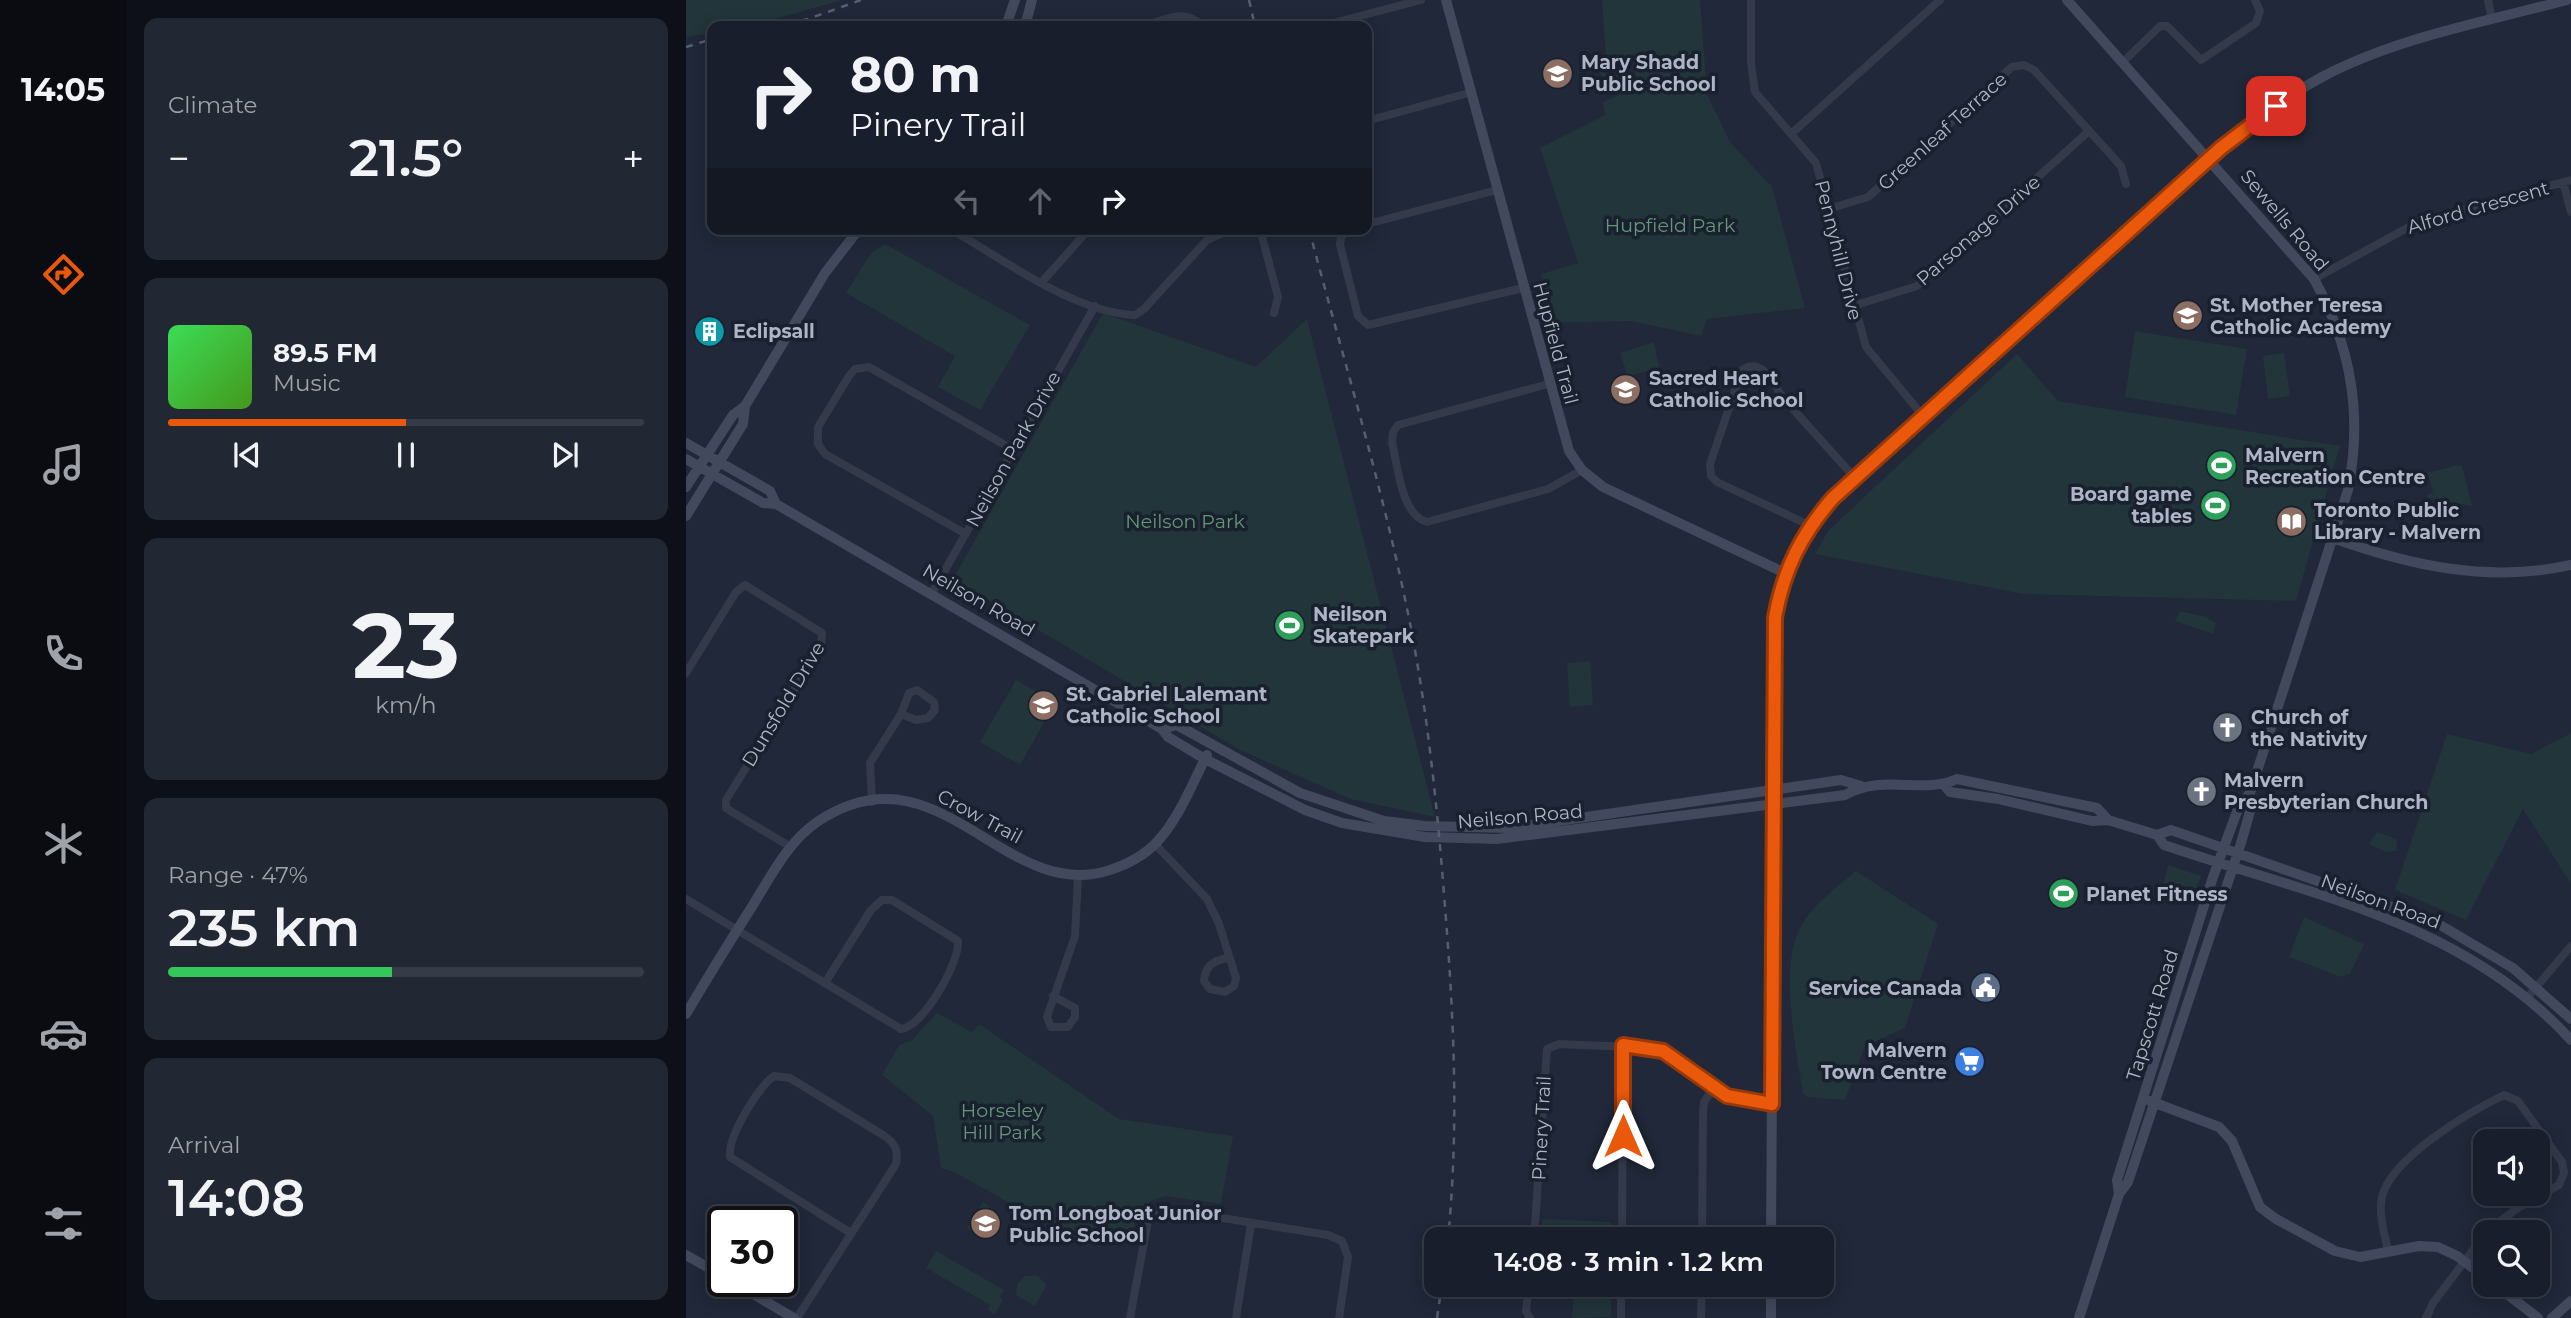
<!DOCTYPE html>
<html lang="en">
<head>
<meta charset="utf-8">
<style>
	body { margin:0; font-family:Montserrat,sans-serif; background:#212733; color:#f1f3f6; height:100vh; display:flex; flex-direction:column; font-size:26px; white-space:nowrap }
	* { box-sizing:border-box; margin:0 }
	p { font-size:23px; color:#9fa2a9 }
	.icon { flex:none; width:38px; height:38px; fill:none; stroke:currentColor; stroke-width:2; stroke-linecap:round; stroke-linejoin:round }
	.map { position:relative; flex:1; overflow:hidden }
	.sheet { display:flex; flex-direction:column; gap:18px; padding:18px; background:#0d1018; width:560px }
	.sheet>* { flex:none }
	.top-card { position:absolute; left:21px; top:21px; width:665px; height:214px; border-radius:14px; box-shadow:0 4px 18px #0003,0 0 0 2px #363c47; background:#181e2b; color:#f1f3f6; overflow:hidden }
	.buttons { position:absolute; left:1787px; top:1129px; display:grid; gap:14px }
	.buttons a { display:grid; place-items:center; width:77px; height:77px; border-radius:14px; background:#181e2b; box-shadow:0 4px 18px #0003,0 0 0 2px #363c47; font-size:35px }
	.speed { position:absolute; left:21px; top:1206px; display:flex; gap:14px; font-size:35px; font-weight:700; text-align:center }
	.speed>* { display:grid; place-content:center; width:91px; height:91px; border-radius:50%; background:#181e2b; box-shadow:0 4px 18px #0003,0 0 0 2px #363c47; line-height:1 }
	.speed .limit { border:4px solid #111; border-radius:10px; background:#fff; color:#111 }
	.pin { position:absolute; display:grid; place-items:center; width:60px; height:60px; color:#fff; margin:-30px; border-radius:14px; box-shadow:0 4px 10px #0006 }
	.me { position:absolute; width:77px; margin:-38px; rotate:0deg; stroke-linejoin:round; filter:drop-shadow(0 0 5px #0008) }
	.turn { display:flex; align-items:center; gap:24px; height:147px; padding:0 28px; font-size:32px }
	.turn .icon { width:91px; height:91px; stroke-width:2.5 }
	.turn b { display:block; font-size:49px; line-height:60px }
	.lanes { display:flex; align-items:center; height:66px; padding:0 28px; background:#0003; justify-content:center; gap:35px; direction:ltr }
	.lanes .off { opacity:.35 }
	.big { font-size:52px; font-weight:600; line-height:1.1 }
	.sheet .tile { flex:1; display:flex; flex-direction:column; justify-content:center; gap:10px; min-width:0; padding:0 24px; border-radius:14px; background:#212733 }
	.sheet .dial { align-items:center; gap:0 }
	.dial b { font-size:91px; line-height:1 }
	.song { display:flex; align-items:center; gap:21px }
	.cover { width:84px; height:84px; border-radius:10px; background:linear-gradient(135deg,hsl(130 70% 55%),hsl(100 70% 35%)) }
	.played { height:7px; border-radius:4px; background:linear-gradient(90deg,#ea580c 50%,#363c47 50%) }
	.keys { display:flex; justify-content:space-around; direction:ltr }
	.heat { display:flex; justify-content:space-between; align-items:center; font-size:38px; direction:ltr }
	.charge { height:10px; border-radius:5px; background:linear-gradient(90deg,#34c759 47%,#363c47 0) }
	.trip { position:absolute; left:738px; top:1227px; width:410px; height:70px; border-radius:14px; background:#181e2b; box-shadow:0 4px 18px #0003,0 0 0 2px #363c47; font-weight:600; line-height:70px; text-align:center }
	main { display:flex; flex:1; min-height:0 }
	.menu { display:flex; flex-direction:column; width:126px; justify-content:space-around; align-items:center; background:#0a0c11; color:#9fa2a9 }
	.menu .icon { width:49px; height:49px }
	.menu .current { color:#ea580c }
	.menu b { font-size:32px; color:#f1f3f6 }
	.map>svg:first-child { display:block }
	.green { fill:#22353a }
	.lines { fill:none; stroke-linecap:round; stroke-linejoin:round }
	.street { stroke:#343a4a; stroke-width:8 }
	.secondary { stroke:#42495d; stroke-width:10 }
	.rail { stroke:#565e71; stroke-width:2.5; stroke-dasharray:7 7; stroke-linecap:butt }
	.route-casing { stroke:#983908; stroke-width:18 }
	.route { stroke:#ea580c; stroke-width:12 }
	.labels { text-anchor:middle; stroke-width:7; stroke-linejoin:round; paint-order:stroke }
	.poi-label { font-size:19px; font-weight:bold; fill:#aeb5c6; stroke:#19202e; text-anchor:start }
	.street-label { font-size:19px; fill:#aeb5c6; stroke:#19202e }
	.park-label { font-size:19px; fill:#659776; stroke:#19202e }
</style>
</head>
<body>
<main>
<nav class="menu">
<b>14:05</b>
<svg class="icon current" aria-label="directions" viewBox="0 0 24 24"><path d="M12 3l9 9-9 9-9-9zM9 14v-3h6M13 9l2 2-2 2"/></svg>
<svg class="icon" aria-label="music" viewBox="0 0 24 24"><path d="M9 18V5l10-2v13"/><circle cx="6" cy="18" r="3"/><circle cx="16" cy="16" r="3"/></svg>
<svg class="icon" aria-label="phone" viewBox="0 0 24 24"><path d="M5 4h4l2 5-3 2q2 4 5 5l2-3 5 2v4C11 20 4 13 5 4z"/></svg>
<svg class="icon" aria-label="climate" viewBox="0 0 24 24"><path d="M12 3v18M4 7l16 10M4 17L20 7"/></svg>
<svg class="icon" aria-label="car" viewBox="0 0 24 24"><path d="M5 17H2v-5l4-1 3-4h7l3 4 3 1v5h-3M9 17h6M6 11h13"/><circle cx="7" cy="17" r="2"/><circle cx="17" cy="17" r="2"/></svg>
<svg class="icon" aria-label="filters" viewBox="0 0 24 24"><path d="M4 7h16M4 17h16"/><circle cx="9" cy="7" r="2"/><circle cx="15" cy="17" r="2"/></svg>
</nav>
<section class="sheet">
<div class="tile"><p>Climate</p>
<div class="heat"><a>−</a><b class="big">21.5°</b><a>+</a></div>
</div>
<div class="tile">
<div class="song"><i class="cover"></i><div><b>89.5 FM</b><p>Music</p></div></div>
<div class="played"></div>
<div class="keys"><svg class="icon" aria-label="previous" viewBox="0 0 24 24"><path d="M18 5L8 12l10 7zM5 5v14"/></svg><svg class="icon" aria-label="pause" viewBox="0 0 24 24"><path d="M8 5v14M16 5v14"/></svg><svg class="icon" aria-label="next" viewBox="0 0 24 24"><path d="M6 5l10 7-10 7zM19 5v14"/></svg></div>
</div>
<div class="tile dial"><b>23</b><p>km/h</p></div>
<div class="tile"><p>Range · 47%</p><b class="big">235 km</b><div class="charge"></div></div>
<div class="tile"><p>Arrival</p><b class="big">14:08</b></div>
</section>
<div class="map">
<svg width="1885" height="1318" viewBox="0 0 1885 1318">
	<rect width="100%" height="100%" fill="#202839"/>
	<!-- green -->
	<path class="green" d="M0,0H156L65,26H26V33L0,37Z
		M916,0H1014L1021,94L1044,142L1086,187L1119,308L1021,319L1015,336L945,321L865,323L855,274L892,263L854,148L919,115L917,102L953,86L945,58L920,60Z
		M937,67L939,83L920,89L914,72Z
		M199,244L344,325L294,410L252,387L269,356L160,293L185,253Z
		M417,313L570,367L621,319L749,817L665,799L552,749L267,579Z
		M1449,331L1561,349L1550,415L1439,397Z
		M968,342L973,367L942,377L934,353Z
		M1598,353L1604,396L1582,399L1577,356Z
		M1331,354L1372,401L1654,446L1610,601L1338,594L1129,554L1142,531Z
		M1772,465L1776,466L1786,506L1742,498L1740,496L1747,492L1743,476L1737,474Z
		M1494,611L1520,617L1530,623L1527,634L1489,621Z
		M904,661L907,705L884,707L881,663Z
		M330,680L369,703L334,765L294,742Z
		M1885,733V884L1837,809L1780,920L1709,890L1761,734L1845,754Z
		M1691,832L1710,839L1711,851L1700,852L1683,844Z
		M1482,865L1515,876L1508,895L1477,887Z
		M1170,871L1252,924L1219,1028L1179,1046L1159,1100L1121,1097L1117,1093C1110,1051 1093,966 1114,928C1126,905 1150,888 1170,871Z
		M1618,917L1678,944L1664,974L1655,977L1603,957Z
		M251,1013L286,1032L293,1024L433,1119L547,1136L535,1204L479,1196L465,1201L452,1211L444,1241L407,1234L402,1247L270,1173L255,1168L247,1116L196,1075L213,1045L226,1040Z
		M297,1202L309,1210L315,1223L313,1233L304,1239L290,1236L281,1228Z
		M856,1219L925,1222V1239H856Z
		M250,1251L318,1290L314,1297L317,1300L309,1314L302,1310L304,1305L240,1268Z
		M339,1276H352L361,1285L349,1306L330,1295L331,1284Z
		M889,1284L925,1285V1317L886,1318Z"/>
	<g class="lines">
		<!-- street -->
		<path class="street" d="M1065,0V63L1069,92L1130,163L1180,347L1237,416
			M1802,0L1806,20
			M460,26C478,19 502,8 515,26
			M636,26L735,0
			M1437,62L1474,26H1481L1515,60L1570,23L1574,11L1569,0
			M681,121L786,92
			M1105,134L1254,0
			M1877,182L1885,212
			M1142,209L1182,197L1326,67L1338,65L1348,70L1435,166L1440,184
			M681,224L811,190
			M265,229C316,259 389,313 449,315L458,309L521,240L546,229
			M574,229L592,297L588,313
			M663,229L655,237L654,245L672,316L682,325L837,288
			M1628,279L1732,222L1885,180
			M356,282L403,229
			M1167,306L1231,286L1403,131
			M862,384L712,425L707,432L706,443C712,466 715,515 741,522L862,489L896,470
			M1123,525L1031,482L1025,476L1024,464L1056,370C1077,356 1088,385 1097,398L1169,478
			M280,534L139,454L132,444V427L163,376L169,369L183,367L326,449
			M246,593L409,306
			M0,673L50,592L59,585L136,633L135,646L40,800V808L46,812L105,847
			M186,802L184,763L215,714L223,693L231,690L248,702L249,710L242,718L230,720L215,714
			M469,844L521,899L533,924L550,978L548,986L539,992L524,989L518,981C519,966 527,961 541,958
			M0,899L215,1029C237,1027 274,962 272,941L206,900H196L185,910L139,983
			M367,996L389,1008V1017L382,1027H365L361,1017L389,936L392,877
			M1841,998L1885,946
			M848,1239L861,1049L873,1044L969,1048L990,1058L1041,1096L1086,1103
			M936,1239L937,1045
			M1016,1239L1017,1114L1018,1102L1027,1089
			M1702,1251C1699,1235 1692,1214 1696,1197C1705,1158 1783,1112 1818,1095L1832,1101L1876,1162L1878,1173L1873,1185L1830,1209L1801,1232
			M843,1284L840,1311L844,1318
			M111,1318L210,1164C213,1150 209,1143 197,1135L104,1078L88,1076C72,1087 41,1138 44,1157L163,1232
			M444,1318L462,1221L471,1212L481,1209L642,1235L656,1241L662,1257L653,1318
			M550,1318L565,1224
			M935,1318V1284
			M1015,1318L1016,1284
			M1740,1318L1747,1303L1799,1234"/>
		<!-- secondary -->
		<path class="secondary" d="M760,0L883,451L896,470L917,487L1099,573
			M1381,0L1628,279C1665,346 1677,414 1662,490L1564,793L1553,806L1527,877L1431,1180L1433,1194
			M320,26L329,0
			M339,26L346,0
			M0,443L84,491L90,504
			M0,459L77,503L90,504L476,729L482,737L519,759L619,810L656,823L739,837L811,839L1159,795C1197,773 1236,795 1271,779L1411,808L1422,820
			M0,487L47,415L59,406L139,273L173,229
			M0,516L57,424L59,406
			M1647,538C1725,566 1803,583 1885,565
			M476,729L491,725L614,793L698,821L739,826L824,828L1155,780L1175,786
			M1258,785L1264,792L1312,799L1406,821L1422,820L1471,835L1478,845C1625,895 1776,921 1885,1040
			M1471,835L1485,830L1749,922L1827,968L1885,1019
			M0,1014C22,977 44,941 67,905C85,876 102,842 131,822C252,741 316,902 421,871C440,865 458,856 471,842C494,817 506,784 521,755
			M1464,1101L1533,1127L1546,1141L1574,1207L1590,1219L1649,1251L1674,1257L1733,1246L1752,1247L1771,1256L1799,1277
			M1085,1239L1089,617C1101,554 1122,521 1169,478L1535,148C1567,122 1599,97 1636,77C1712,37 1799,22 1881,0
			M0,1255L37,1276
			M45,1281L108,1318
			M1808,1284L1852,1318
			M1085,1318V1284
			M1393,1318L1433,1194L1442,1182L1555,843L1565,808L1564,793
			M1866,1318L1885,1301"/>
		<!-- rail -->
		<path class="rail" d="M563,0L569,26
			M88,26L122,19L175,0
			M0,47L26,39
			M623,229C658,363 700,497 726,634C743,724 752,815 759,907C768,1019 773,1127 762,1239
			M751,1318L756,1284"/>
	</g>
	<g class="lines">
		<defs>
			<path id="route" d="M937,1136V1045L977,1051L1041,1096L1086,1104L1089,617C1098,569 1115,535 1147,498L1535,148L1590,106"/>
		</defs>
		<!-- route casing -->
		<use href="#route" class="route-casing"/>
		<!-- route -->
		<use href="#route" class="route"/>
	</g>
	<!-- icons -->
	<defs>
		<symbol id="school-disc" viewBox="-11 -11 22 22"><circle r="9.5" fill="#8d6e63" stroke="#19202e"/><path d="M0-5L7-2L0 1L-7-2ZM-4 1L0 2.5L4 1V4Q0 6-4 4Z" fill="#fff"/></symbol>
		<symbol id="building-disc" viewBox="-11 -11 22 22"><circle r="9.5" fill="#0f9aa8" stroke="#19202e"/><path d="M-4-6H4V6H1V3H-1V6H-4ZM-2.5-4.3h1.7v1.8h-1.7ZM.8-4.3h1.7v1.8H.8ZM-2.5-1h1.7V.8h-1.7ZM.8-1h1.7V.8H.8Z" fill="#fff"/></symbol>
		<symbol id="stadium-disc" viewBox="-11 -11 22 22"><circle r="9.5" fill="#2e9e5b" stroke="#19202e"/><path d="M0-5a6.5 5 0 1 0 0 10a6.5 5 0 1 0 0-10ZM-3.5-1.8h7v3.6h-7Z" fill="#fff"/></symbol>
		<symbol id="library-disc" viewBox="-11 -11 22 22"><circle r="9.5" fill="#8d6e63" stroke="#19202e"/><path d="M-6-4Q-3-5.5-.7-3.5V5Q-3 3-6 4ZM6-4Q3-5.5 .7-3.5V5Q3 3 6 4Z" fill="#fff"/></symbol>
		<symbol id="church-disc" viewBox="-11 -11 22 22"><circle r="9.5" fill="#6b7280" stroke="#19202e"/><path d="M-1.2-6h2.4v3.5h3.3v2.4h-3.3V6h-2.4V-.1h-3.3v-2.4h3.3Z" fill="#fff"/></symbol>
		<symbol id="civic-disc" viewBox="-11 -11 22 22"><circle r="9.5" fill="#5c6f8a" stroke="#19202e"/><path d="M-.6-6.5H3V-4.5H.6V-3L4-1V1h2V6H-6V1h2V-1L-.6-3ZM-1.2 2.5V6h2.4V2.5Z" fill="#fff"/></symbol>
		<symbol id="supermarket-disc" viewBox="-11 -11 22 22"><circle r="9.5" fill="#3f7fe0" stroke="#19202e"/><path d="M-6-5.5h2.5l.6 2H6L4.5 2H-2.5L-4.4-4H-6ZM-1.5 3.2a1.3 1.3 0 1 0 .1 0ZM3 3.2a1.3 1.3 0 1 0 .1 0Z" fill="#fff"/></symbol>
	</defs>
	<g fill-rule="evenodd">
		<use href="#school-disc" x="854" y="56" width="35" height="35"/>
		<use href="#school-disc" x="1484" y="298" width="35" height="35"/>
		<use href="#building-disc" x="6" y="314" width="35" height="35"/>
		<use href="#school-disc" x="922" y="372" width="35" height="35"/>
		<use href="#stadium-disc" x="1518" y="448" width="35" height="35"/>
		<use href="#stadium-disc" x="1512" y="488" width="35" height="35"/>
		<use href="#library-disc" x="1588" y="504" width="35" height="35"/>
		<use href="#stadium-disc" x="586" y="608" width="35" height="35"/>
		<use href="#school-disc" x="340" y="688" width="35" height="35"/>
		<use href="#church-disc" x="1524" y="710" width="35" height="35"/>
		<use href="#church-disc" x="1498" y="774" width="35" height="35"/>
		<use href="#stadium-disc" x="1360" y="876" width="35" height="35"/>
		<use href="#civic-disc" x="1282" y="970" width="35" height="35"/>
		<use href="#supermarket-disc" x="1266" y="1044" width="35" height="35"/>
		<use href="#school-disc" x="282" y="1206" width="35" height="35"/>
	</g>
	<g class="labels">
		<!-- poi labels -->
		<g class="poi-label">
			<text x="895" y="69">Mary Shadd<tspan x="895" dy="22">Public School</tspan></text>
			<text x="1524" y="312">St. Mother Teresa<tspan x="1524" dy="22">Catholic Academy</tspan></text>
			<text x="47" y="338">Eclipsall</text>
			<text x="963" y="385">Sacred Heart<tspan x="963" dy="22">Catholic School</tspan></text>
			<text x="1559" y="462">Malvern<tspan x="1559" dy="22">Recreation Centre</tspan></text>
			<text x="1506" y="501" text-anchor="end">Board game<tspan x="1506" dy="22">tables</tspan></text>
			<text x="1628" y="517">Toronto Public<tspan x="1628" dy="22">Library - Malvern</tspan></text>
			<text x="627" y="621">Neilson<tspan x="627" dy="22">Skatepark</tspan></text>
			<text x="380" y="701">St. Gabriel Lalemant<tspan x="380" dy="22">Catholic School</tspan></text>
			<text x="1565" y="724">Church of<tspan x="1565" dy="22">the Nativity</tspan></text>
			<text x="1538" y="787">Malvern<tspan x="1538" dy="22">Presbyterian Church</tspan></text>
			<text x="1400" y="901">Planet Fitness</text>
			<text x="1276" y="995" text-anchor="end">Service Canada</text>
			<text x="1261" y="1057" text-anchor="end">Malvern<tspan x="1261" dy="22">Town Centre</tspan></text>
			<text x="323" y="1220">Tom Longboat Junior<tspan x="323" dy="22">Public School</tspan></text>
		</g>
		<!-- street labels -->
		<g class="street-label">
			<text transform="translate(1256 131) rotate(-42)" y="7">Greenleaf Terrace</text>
			<text transform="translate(1792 207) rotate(-16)" y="7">Alford Crescent</text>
			<text transform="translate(1599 220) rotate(50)" y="7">Sewells Road</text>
			<text transform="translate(1292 230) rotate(-41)" y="7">Parsonage Drive</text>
			<text transform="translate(1153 250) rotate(76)" y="7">Pennyhill Drive</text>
			<text transform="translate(870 343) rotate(75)" y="7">Hupfield Trail</text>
			<text transform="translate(327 449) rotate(-61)" y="7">Neilson Park Drive</text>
			<text transform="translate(293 600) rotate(30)" y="7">Neilson Road</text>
			<text transform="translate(97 704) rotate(-59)" y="7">Dunsfold Drive</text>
			<text transform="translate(294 816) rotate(28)" y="7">Crow Trail</text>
			<text transform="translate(834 816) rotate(-5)" y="7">Neilson Road</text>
			<text transform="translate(1695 901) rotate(20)" y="7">Neilson Road</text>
			<text transform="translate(1466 1015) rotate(-73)" y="7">Tapscott Road</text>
			<text transform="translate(855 1128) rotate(-87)" y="7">Pinery Trail</text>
		</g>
		<!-- park labels -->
		<g class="park-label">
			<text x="984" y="232">Hupfield Park</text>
			<text x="499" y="528">Neilson Park</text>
			<text x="316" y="1117">Horseley<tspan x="316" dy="22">Hill Park</tspan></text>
		</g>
	</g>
</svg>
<div class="buttons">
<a><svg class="icon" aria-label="sound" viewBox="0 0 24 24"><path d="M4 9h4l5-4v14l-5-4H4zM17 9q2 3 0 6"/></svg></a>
<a><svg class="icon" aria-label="search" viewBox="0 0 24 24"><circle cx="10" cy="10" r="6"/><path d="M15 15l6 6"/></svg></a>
</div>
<div class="speed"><div class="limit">30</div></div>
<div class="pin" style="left:1590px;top:106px;background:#d93025"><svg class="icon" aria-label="arrive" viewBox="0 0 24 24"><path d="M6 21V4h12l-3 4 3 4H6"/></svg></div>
<svg class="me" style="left:937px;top:1136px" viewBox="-20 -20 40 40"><path d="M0-17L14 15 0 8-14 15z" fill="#ea580c" stroke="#fff" stroke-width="4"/></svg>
<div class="trip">14:08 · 3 min · 1.2 km</div>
<div class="top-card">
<div class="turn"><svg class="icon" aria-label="right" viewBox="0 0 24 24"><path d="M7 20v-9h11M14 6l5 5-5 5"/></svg><div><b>80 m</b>Pinery Trail</div></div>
<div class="lanes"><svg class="icon off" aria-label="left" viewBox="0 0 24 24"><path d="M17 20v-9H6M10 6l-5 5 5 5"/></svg><svg class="icon off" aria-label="ahead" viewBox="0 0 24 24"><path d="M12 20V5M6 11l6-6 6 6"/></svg><svg class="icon" aria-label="right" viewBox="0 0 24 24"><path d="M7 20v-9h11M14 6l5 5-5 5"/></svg></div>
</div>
</div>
</main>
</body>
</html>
